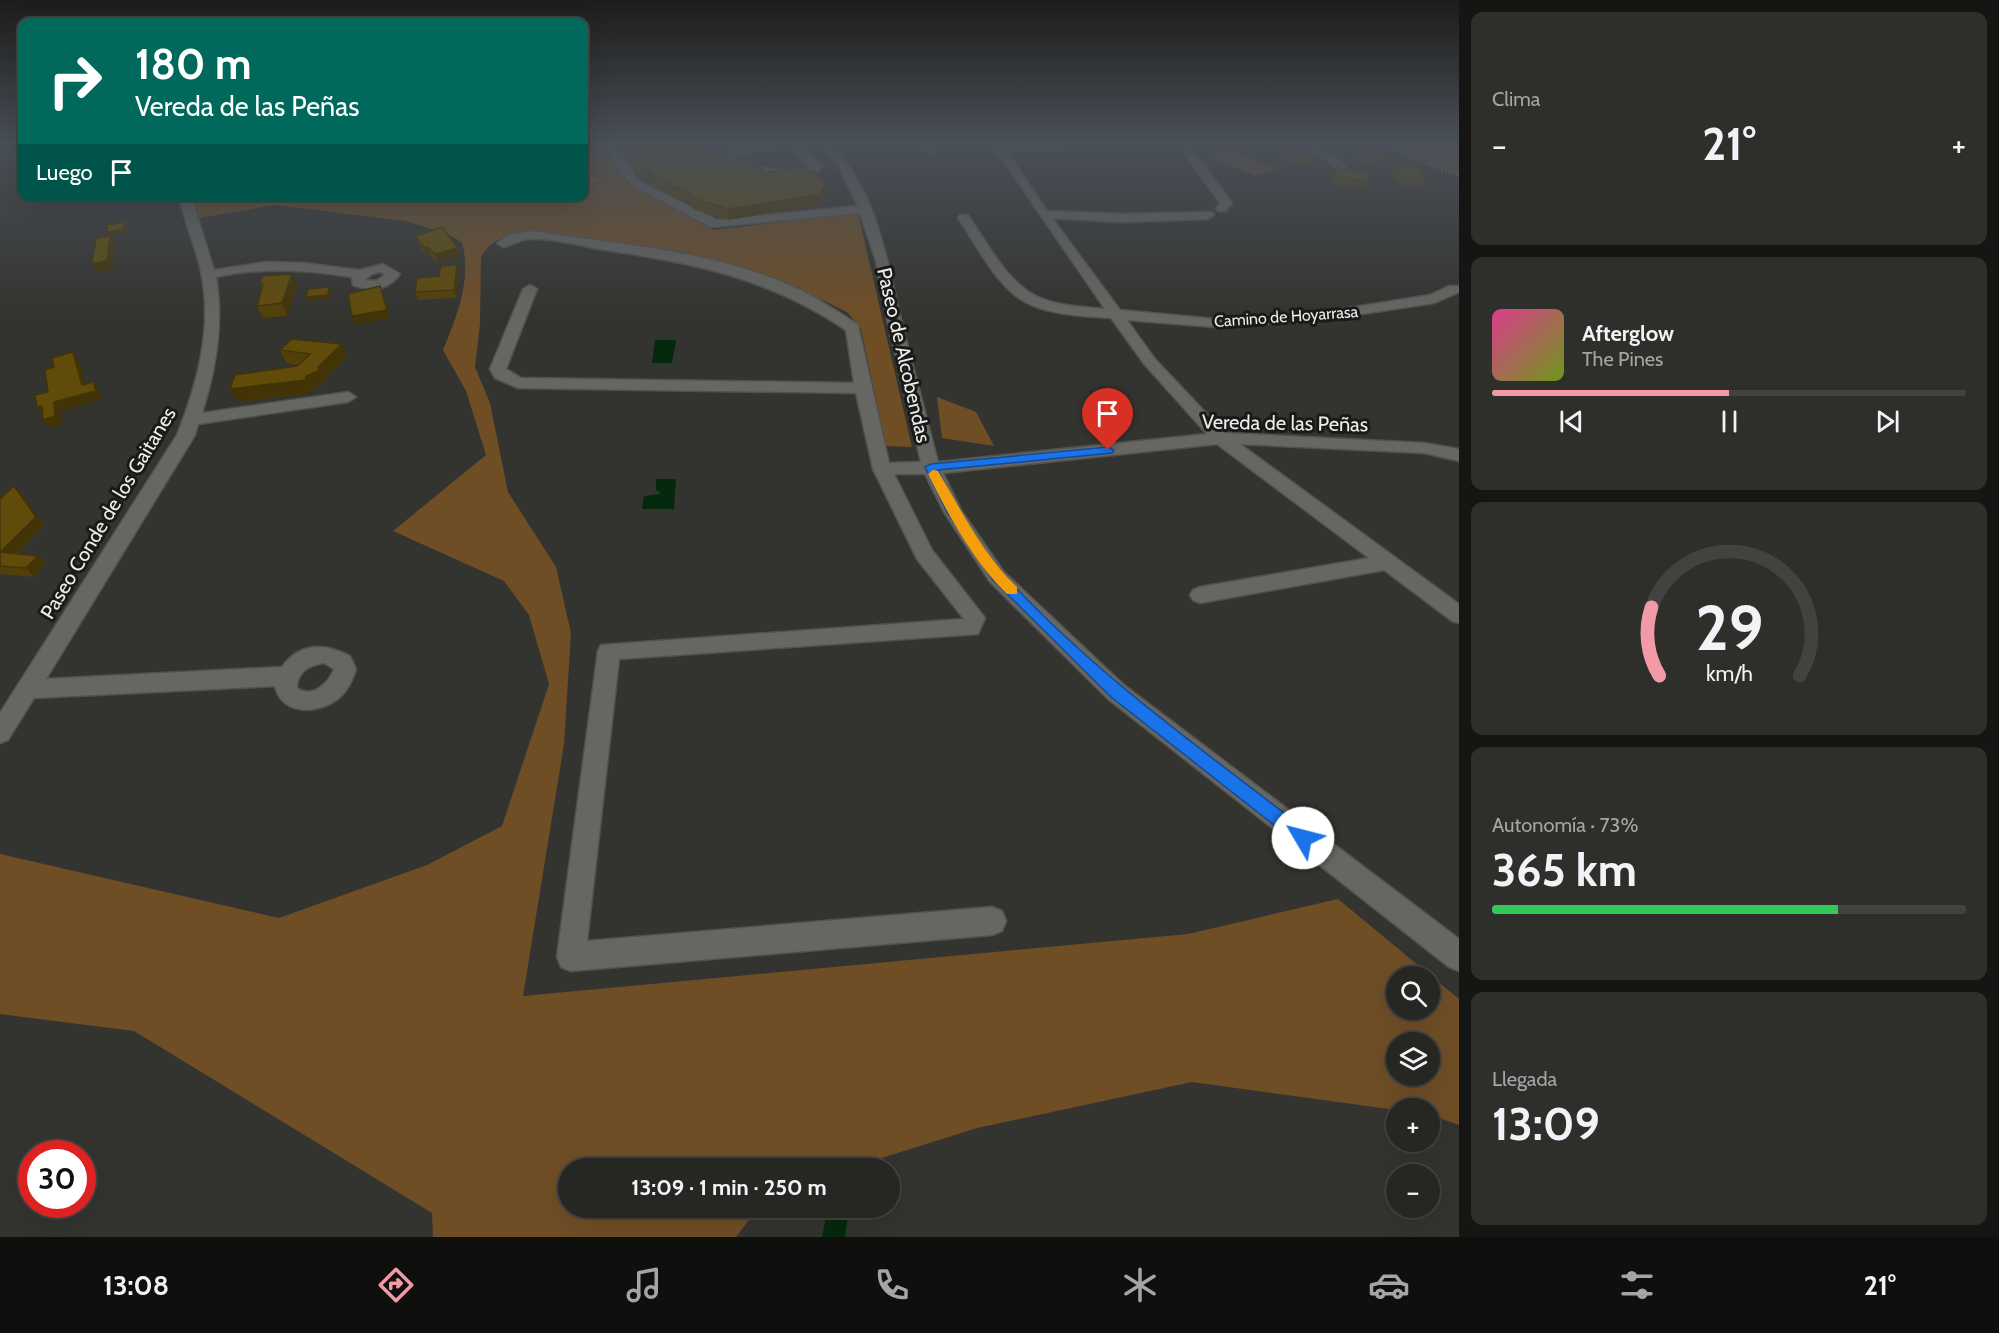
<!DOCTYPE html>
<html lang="es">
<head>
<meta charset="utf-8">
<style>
	body { margin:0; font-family:Cabin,sans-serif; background:#2e2e2b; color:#f1f3f6; height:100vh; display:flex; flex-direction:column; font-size:22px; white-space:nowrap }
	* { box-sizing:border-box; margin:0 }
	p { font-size:20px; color:#a4a5a6 }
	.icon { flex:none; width:33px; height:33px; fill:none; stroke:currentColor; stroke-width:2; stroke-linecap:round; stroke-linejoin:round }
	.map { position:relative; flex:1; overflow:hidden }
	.details { display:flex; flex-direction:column; gap:12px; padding:12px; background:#151513; width:540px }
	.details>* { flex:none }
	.guide { position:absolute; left:18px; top:18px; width:570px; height:183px; border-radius:12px; box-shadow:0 6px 24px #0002,0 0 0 2px #424341; background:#00695c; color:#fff; overflow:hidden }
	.buttons { position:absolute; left:1386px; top:966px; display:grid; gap:12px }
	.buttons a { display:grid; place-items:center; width:54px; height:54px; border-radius:50%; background:#262623; box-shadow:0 6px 24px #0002,0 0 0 2px #424341; font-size:30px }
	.speed { position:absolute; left:18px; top:1140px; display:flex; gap:12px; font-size:30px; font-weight:700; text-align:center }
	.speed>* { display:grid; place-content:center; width:78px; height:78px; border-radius:50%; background:#262623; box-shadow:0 6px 24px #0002,0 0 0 2px #424341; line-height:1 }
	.speed .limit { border:9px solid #d22; background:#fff; color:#111 }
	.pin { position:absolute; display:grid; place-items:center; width:51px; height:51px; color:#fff; margin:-62px -26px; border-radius:50% 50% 50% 0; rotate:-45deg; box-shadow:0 0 6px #0007 }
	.pin .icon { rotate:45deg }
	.me { position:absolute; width:66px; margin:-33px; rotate:307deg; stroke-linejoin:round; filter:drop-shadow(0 0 4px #0008) }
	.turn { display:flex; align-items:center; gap:21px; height:126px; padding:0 18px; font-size:27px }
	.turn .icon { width:78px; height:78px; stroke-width:2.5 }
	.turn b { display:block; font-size:42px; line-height:51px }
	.then { display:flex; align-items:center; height:57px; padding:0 18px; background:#0003; gap:12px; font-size:22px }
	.big { font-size:45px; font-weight:700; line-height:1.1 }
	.details .tile { flex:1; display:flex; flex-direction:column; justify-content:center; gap:9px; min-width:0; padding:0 21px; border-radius:12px; background:#2e2e2b }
	.details .dial { align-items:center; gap:0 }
	.dial svg { height:156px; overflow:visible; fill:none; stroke:#424341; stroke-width:7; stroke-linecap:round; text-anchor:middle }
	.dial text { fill:#f1f3f6; stroke:none }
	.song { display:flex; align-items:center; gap:18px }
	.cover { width:72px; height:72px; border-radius:9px; background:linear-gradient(135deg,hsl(330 70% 55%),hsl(80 70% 35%)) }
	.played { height:6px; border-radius:3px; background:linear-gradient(90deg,#f39aa7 50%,#424341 50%) }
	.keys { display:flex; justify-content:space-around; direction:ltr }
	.heat { display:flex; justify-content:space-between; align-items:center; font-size:33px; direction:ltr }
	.charge { height:9px; border-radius:4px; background:linear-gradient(90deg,#34c759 73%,#424341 0) }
	.trip { position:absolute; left:558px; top:1158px; width:342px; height:60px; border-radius:30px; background:#262623; box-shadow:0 6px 24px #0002,0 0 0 2px #424341; font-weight:700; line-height:60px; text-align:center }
	.menu { display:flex; height:96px; justify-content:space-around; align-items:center; background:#0f0f0e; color:#a4a5a6 }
	.menu .icon { width:42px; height:42px }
	.menu .active { color:#f39aa7 }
	.menu b { font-size:27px; color:#f1f3f6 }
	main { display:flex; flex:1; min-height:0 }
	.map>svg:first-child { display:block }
	.green { fill:#6f4e26; fill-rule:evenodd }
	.water { fill:#04290d }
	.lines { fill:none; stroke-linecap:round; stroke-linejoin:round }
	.minor-casing { stroke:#51524e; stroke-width:3 }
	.path { stroke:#90908d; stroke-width:2; stroke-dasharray:2 2; stroke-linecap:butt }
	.minor { fill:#666662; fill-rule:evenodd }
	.wall { fill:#534009 }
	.shaded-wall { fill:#433407 }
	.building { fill:#604b0a; stroke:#433407; stroke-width:1.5 }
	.route { fill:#1a73e8; stroke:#114b97; stroke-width:1.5 }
	.slow { fill:#f59e0b }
	.labels { text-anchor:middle; stroke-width:6; stroke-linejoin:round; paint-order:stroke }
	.far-street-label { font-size:16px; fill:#ededeb; stroke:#1a1a19 }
	.street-label { font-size:20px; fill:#ededeb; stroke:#1a1a19 }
</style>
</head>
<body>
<main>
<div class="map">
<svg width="1459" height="1237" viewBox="0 0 1459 1237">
	<rect width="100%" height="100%" fill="#33332f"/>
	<!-- green -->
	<path class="green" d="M584,143H605L628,184L714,230L858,213L912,447L886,446L861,329L848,313L825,301L723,264L542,233C519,231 493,235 481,257L480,324L475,367L490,403L508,492L556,567L571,633L564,744L523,996L1188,934L1338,899L1459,999V1125L1430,1115V1108L1396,1110L1192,1082L977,1128L850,1168H568V1208H758L736,1237H433L432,1213L134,1031L0,1014V854L279,918L427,865L502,826L549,684L529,615L504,581L393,531L486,455L466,391L443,350C457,316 472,279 462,242L447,234L406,221L275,205L199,218L195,203L203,196H317L318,199L335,196H584ZM1396,976H1430V1010H1396ZM1396,1042H1430V1076H1396Z
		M1203,143H1217L1276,170L1255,176L1208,155L1223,151Z
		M1379,143H1459V175Z
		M937,397L976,412L994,446L942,438Z"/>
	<!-- water -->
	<path class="water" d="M655,340H676L672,363H652Z
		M656,479H676L674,509H642L644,496L660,494V492L656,490Z
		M828,1208H849L845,1237H822Z"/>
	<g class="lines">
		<defs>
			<path id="minor" d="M606,143H617L635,175L643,183L717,220L858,206L838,165L817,143H829C879,193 886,259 902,324C914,370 926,416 938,462L1207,434L1145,365L1111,318C1082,316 1040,315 1016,296C992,277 975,243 958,218L960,215H968C987,242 1006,281 1036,296C1056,306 1083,307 1105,309L991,143L1071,144L1072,146L1067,149L1006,150L1047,211L1122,214L1212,212L1214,215L1208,219L1122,222L1052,218L1120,310L1215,319L1316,313L1430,295L1449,286H1459V292L1434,303L1316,321L1215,327L1127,320L1155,359L1225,433L1424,443L1459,449V461L1424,453L1240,444L1459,604V623L1452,621L1384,570L1200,603L1193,600L1190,595L1193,590L1200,587L1369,558L1217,444L943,473L961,510L1004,572L1124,685L1459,939V971L1449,967L1108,699L990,582L944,512L925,474H894L932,550L985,618L978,634L619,659L587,941L992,907L1002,911L1006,921L1002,931L992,935L571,971L561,967L557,957L598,651L601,645L964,619L917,559L873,469L856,393L518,388L495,378L490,369L523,289L530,285L537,289L506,369L521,378L854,383L846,330C771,279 695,263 606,250C584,247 550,237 529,239C520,240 512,245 503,247L497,243L509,235L532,231C616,244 708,250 787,284C812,295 835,309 858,325L889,463L921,462L887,320L876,261L860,213L711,227L635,187L624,177Z
				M686,143H701L716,151L767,143H800L822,166L818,172C778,182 718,170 686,143ZM791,146L810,168C780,174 754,167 727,156Z
				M918,143H930L938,152L929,154Z
				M1177,143H1188L1230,200L1232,203L1226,211H1218L1216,208L1220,203Z
				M1291,143C1313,143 1333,151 1347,168L1337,170L1326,159Z
				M179,196H191L214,270L266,262L303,263L359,270L383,264L400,274C388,290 371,292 353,285L352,277C306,270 261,267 216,277C224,324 216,369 202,413L348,392L356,397L348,402L198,424L195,435L46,679L282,667C300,642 324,643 350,656L356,669C353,679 348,690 340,697C320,715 281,716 275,686L34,698L8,740L0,743V713L177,435C197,385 212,330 202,277C197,249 185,224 179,196ZM381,272L385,275L376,281L365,280L372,274ZM324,663L334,669C329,683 312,699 297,688C297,672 310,665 324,663Z"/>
		</defs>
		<!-- minor casing -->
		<use href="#minor" class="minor-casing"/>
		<!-- path -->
		<path class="path" d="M1374,143L1459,176
			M584,173L598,182"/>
		<!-- minor -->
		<use href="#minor" class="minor"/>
	</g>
	<!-- wall -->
	<path class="wall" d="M615,143H692L724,158L765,173L826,185L825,197L819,205L728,220L693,209L690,203L673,198L669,192L652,186L650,180L635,176Z
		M1287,146L1314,158L1310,166L1289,164L1284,153Z
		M1354,149L1391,156L1387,163L1374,167L1350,157Z
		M1395,165L1426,179L1421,186L1398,185L1390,173Z
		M1335,168L1369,182L1364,189L1332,184L1331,176Z
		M416,236L458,248L460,256L437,263L431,255L426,256L419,244Z
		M459,273L456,298L418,300L415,292L439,276Z
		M260,284L297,286L287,316L263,318L257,306L262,288Z
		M280,350L347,356L324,379L325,383L312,389L311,393L237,402L299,365L286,363Z
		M22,495L44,525L16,554L38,556L46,564L34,577L0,574V499Z"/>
	<!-- shaded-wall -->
	<path class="shaded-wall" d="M758,143H773L758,145Z
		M1391,156L1387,163L1374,167L1378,160Z
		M826,185L825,197L819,205L728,220V209Z
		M124,222L126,226V233L109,236L107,232Z
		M110,236L115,244L112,269L97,272L92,264Z
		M428,247L431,255L426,256L424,248Z
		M458,248L460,256L437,263L435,254Z
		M457,265L459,273L456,298L454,290Z
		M292,274L297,286L287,316L282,303Z
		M380,286L390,318L355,325L352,316Z
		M329,287L331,291L330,299L308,301L306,297Z
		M342,344L347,356L324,379L325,383L312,389L311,393L237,402L230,389L306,376Z
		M73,352L79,361L88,393L93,382L99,390L102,399L61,411L62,425L50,428L43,420L54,402L82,385Z
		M42,406L44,416L37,407Z
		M14,486L22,495L44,525L8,561L0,553Z
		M38,556L46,564L34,577L26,568Z"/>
	<!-- building -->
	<path class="building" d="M620,143H692V145L720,151L724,158L758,166L765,173L800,168L815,173L826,185L820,194L728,209L693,198L689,191L672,186L669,180L651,175L649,169L634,164Z
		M1287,146L1310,148L1314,158L1292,157Z
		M1368,146L1391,156L1378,160L1354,149Z
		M1395,165L1419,167L1426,179L1402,177Z
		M1335,168L1366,173L1369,182L1336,177Z
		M124,222V229L107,232V225Z
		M442,227L458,248L435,254L428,247L424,248L416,236Z
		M110,236L107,261L92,264L96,238Z
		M457,265L454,290L415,292L417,278L439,276L441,266Z
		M292,274L282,303L257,306L263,284H260L262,276Z
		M380,286L387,310L352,316L348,294Z
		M329,287L328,295L306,297L308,289Z
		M292,339L342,344L318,367L320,370L306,376L305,380L230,389L235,375L297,366L310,354L280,350Z
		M73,352L82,385L93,382L96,391L54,402L55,416L43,420L42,406L37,407L35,395L48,392L45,370L54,367L52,358Z
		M14,486L36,517L0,552V499Z
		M0,552L38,556L26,568L0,566Z"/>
	<!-- sky -->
	<linearGradient id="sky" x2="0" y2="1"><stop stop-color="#1c1c1a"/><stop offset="0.45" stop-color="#4a5058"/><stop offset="1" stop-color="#4a5058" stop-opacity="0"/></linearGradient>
	<rect width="1459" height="317" fill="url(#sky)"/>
	<!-- route -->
	<path class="route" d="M1108,447L1114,450L1112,453L938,470C956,506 976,545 1003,574C1093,673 1204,751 1309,832L1311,838L1309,843L1303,846L1297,843L1111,697L993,580L947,512L925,467L931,464Z"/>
	<!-- slow -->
	<path class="slow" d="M933,470L938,471C962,511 982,554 1017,587V594H1007C973,561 949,516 928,474Z"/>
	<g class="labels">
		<!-- far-street labels -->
		<g class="far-street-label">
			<text transform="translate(1286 316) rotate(-4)" y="6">Camino de Hoyarrasa</text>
		</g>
		<!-- street labels -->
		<g class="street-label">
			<text transform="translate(904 355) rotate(77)" y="7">Paseo de Alcobendas</text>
			<text transform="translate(1285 423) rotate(1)" y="7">Vereda de las Peñas</text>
			<text transform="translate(108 513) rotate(-59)" y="7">Paseo Conde de los Gaitanes</text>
		</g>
	</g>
</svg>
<div class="buttons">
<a><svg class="icon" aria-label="search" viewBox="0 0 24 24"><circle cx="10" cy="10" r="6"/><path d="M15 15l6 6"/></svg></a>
<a><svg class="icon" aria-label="layers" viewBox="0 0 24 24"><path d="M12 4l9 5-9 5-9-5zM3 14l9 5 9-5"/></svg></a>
<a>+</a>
<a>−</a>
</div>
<div class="speed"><div class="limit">30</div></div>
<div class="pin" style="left:1108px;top:450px;background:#d93025"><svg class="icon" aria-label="arrive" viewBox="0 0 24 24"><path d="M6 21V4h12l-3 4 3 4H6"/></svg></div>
<svg class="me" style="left:1303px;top:838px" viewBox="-20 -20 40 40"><circle r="19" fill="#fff"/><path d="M0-13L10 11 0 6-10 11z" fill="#1a73e8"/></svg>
<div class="trip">13:09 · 1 min · 250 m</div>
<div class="guide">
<div class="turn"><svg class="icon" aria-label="right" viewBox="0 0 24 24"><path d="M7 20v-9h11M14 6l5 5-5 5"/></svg><div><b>180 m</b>Vereda de las Peñas</div></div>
<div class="then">Luego<svg class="icon" aria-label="arrive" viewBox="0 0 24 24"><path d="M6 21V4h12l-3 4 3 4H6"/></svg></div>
</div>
</div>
<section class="details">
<div class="tile"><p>Clima</p>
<div class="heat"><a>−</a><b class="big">21°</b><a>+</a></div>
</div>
<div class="tile">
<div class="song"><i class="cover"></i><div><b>Afterglow</b><p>The Pines</p></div></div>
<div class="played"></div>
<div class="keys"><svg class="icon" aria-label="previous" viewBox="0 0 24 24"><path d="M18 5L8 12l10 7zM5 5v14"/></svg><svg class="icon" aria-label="pause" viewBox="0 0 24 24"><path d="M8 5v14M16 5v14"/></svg><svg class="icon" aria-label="next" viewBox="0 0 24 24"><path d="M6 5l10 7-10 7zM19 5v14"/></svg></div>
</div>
<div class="tile dial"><svg viewBox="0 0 100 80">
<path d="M14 69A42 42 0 1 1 86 69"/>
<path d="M14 69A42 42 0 0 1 10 34" stroke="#f39aa7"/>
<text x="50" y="56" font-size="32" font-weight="700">29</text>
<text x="50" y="72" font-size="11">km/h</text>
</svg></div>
<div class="tile"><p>Autonomía · 73%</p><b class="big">365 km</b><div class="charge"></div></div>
<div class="tile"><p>Llegada</p><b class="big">13:09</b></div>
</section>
</main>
<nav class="menu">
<b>13:08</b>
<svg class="icon active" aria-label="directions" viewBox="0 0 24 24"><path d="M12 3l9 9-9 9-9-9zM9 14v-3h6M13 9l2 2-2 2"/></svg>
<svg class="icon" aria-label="music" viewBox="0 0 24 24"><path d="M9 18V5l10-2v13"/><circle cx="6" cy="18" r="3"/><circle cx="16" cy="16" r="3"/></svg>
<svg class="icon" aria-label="phone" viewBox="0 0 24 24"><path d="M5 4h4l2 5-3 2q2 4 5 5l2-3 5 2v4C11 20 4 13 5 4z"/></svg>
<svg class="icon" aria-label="climate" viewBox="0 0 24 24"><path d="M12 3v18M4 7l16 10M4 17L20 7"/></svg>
<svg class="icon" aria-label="car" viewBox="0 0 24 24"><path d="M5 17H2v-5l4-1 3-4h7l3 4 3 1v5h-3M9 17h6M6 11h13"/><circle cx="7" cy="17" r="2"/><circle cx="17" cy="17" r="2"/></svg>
<svg class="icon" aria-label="filters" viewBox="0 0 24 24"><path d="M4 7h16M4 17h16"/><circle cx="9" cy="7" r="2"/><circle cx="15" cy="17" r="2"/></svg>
<b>21°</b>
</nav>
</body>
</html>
